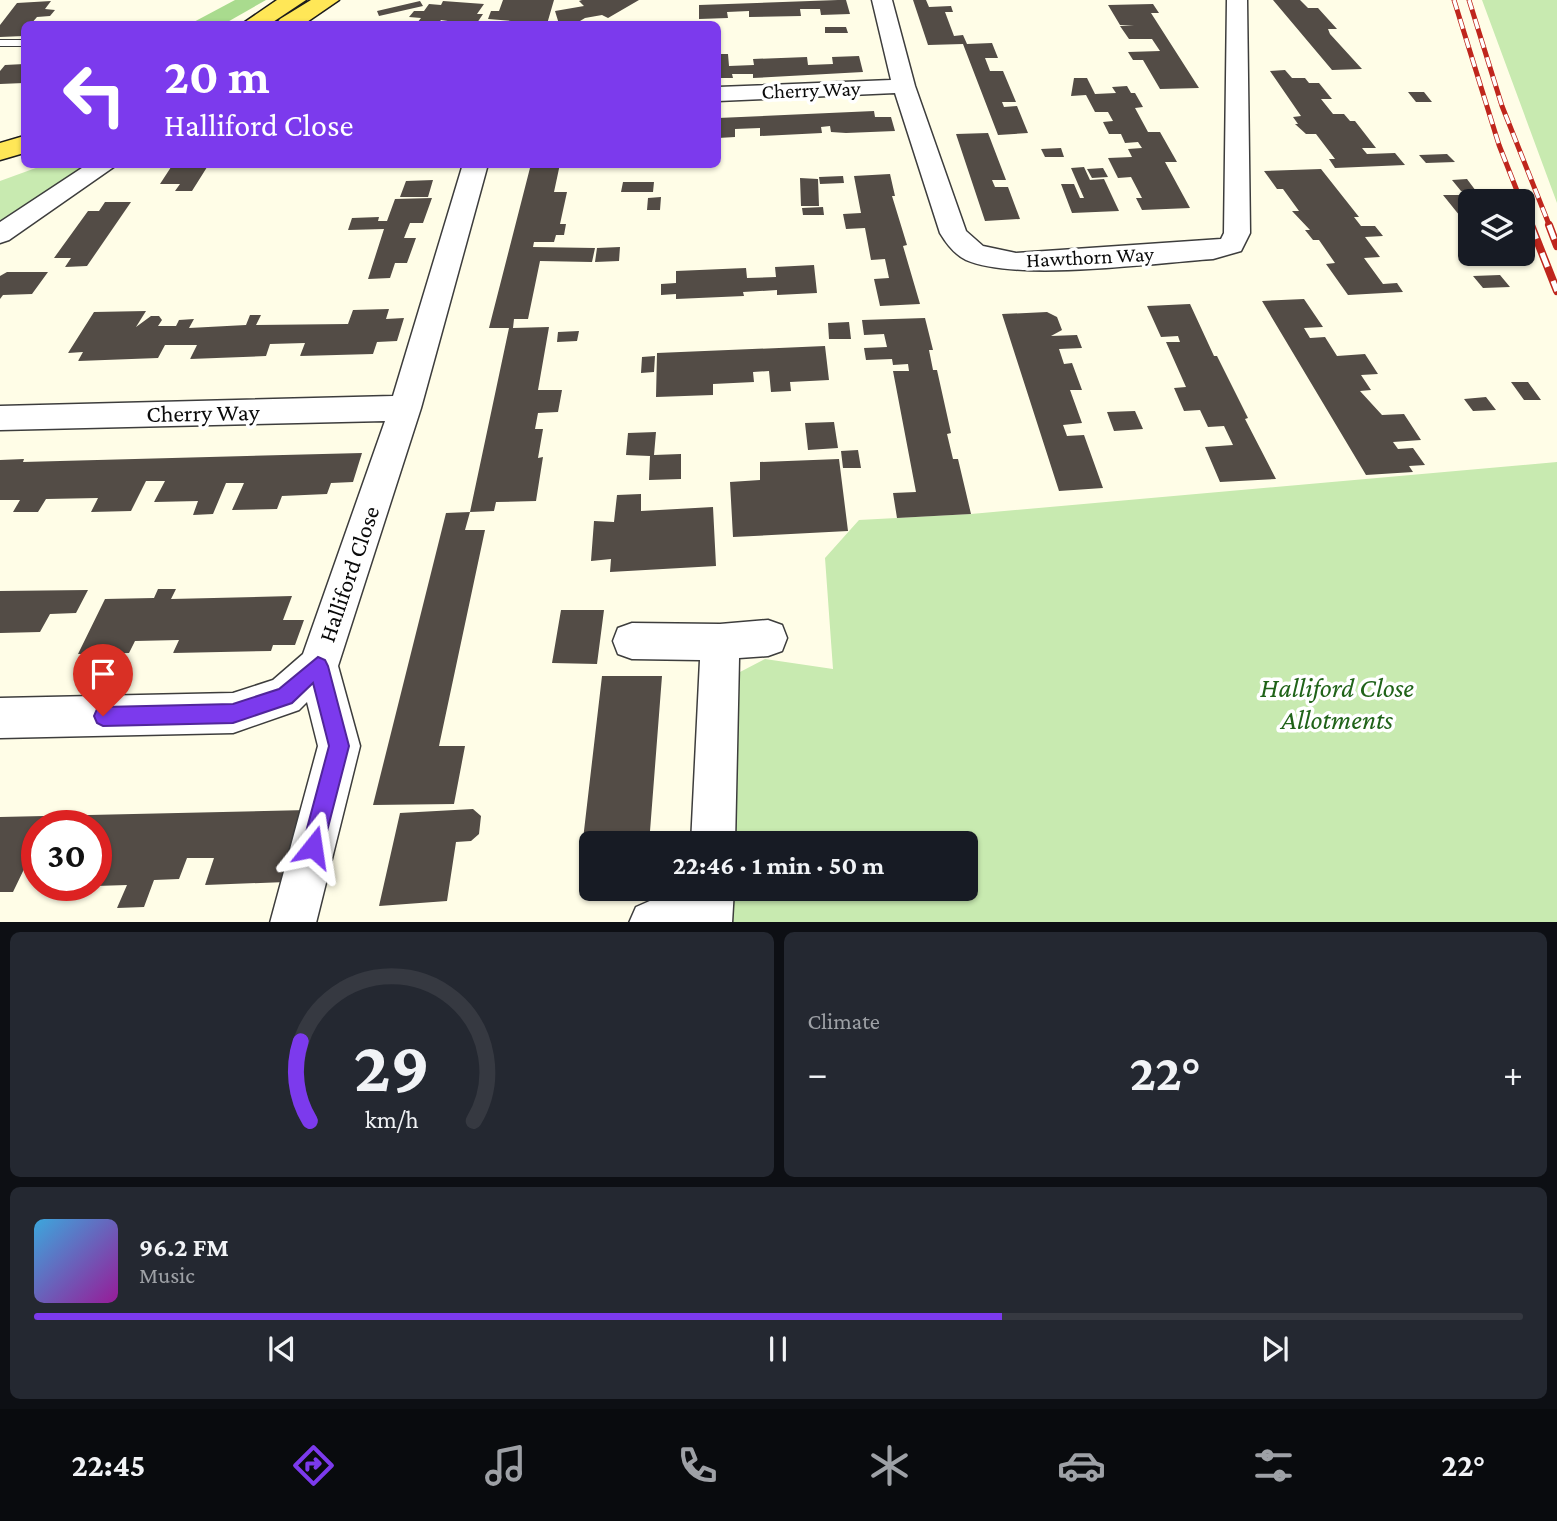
<!DOCTYPE html>
<html lang="en">
<head>
<meta charset="utf-8">
<style>
	body { margin:0; font-family:"Crimson Pro",serif; background:#242831; color:#f1f3f6; height:100vh; display:flex; flex-direction:column; font-size:26px; white-space:nowrap }
	* { box-sizing:border-box; margin:0 }
	p { font-size:23px; color:#9ea1a6 }
	.icon { flex:none; width:38px; height:38px; fill:none; stroke:currentColor; stroke-width:2; stroke-linecap:round; stroke-linejoin:round }
	.map { position:relative; height:922px; overflow:hidden }
	.sheet { display:flex; flex-direction:column; gap:10px; padding:10px; background:#0d0f14; flex:1 }
	.sheet>* { flex:none }
	.guide { position:absolute; left:21px; top:21px; width:700px; height:147px; border-radius:10px; box-shadow:0 2px 5px #0004; background:#7c3aed; color:#fff; overflow:hidden }
	.tools { position:absolute; left:1458px; top:189px; display:grid; gap:14px }
	.tools a { display:grid; place-items:center; width:77px; height:77px; border-radius:10px; background:#171b24; box-shadow:0 2px 5px #0004; font-size:35px }
	.speed { position:absolute; left:21px; top:810px; display:flex; gap:14px; font-size:35px; font-weight:700; text-align:center }
	.speed>* { display:grid; place-content:center; width:91px; height:91px; border-radius:50%; background:#171b24; box-shadow:0 2px 5px #0004; line-height:1 }
	.speed .limit { border:10px solid #d22; background:#fff; color:#111 }
	.pin { position:absolute; display:grid; place-items:center; width:60px; height:60px; color:#fff; margin:-72px -30px; border-radius:50% 50% 50% 0; rotate:-45deg; box-shadow:0 0 7px #0007 }
	.pin .icon { rotate:45deg }
	.me { position:absolute; width:77px; margin:-38px; rotate:15deg; stroke-linejoin:round; filter:drop-shadow(0 0 5px #0008) }
	.turn { display:flex; align-items:center; gap:24px; height:147px; padding:0 28px; font-size:32px }
	.turn .icon { width:91px; height:91px; stroke-width:2.5 }
	.turn b { display:block; font-size:49px; line-height:60px }
	.big { font-size:52px; font-weight:700; line-height:1.1 }
	.sheet .card { flex:1; display:flex; flex-direction:column; justify-content:center; gap:10px; min-width:0; padding:0 24px; border-radius:10px; background:#242831 }
	.sheet .dial { align-items:center; gap:0 }
	.dial svg { height:182px; overflow:visible; fill:none; stroke:#363941; stroke-width:7; stroke-linecap:round; text-anchor:middle }
	.dial text { fill:#f1f3f6; stroke:none }
	.song { display:flex; align-items:center; gap:21px }
	.cover { width:84px; height:84px; border-radius:10px; background:linear-gradient(135deg,hsl(200 70% 55%),hsl(300 70% 35%)) }
	.played { height:7px; border-radius:4px; background:linear-gradient(90deg,#7c3aed 65%,#363941 65%) }
	.keys { display:flex; justify-content:space-around; direction:ltr }
	.heat { display:flex; justify-content:space-between; align-items:center; font-size:38px; direction:ltr }
	.sheet .tiles { flex:1; display:grid; gap:10px; grid-template-columns:1fr 1fr }
	.card:last-child { grid-column:span 2 }
	.trip { position:absolute; left:579px; top:831px; width:399px; height:70px; border-radius:10px; background:#171b24; box-shadow:0 2px 5px #0004; font-weight:700; line-height:70px; text-align:center }
	.tab-bar { display:flex; height:112px; justify-content:space-around; align-items:center; background:#090b0e; color:#9ea1a6 }
	.tab-bar .icon { width:49px; height:49px }
	.tab-bar .active { color:#7c3aed }
	.tab-bar b { font-size:32px; color:#f1f3f6 }
	.map>svg:first-child { display:block }
	.green { fill:#c8eab0 }
	.forest { fill:#a9db8e }
	.building { fill:#534c46 }
	.lines { fill:none; stroke-linecap:round; stroke-linejoin:round }
	.service-casing { stroke:#3d3d3d; stroke-width:2 }
	.minor-casing { stroke:#3d3d3d; stroke-width:3 }
	.primary-casing { stroke:#1b1b1b; stroke-width:3 }
	.service { fill:#fff; fill-rule:evenodd }
	.minor { fill:#fff; fill-rule:evenodd }
	.primary { fill:#ffe757; fill-rule:evenodd }
	.rail-far1-casing { stroke:#bf261d; stroke-width:5 }
	.rail-casing { stroke:#bf261d; stroke-width:8 }
	.rail-far1 { stroke:#fff; stroke-width:3.5; stroke-dasharray:10; stroke-linecap:butt }
	.rail { stroke:#fff; stroke-width:5; stroke-dasharray:15; stroke-linecap:butt }
	.route { fill:#7c3aed; stroke:#51269a; stroke-width:2 }
	.labels { text-anchor:middle; stroke-width:7; stroke-linejoin:round; paint-order:stroke }
	.far-street-label { font-size:21px; fill:#0a0a0a; stroke:#fff }
	.street-label { font-size:24px; fill:#0a0a0a; stroke:#fff }
	.near-park-label { font-size:28px; font-style:italic; fill:#206319; stroke:#fff }
</style>
</head>
<body>
<div class="map">
<svg width="1557" height="923" viewBox="0 0 1557 923">
	<rect width="100%" height="100%" fill="#fffde7"/>
	<!-- green -->
	<path class="green" d="M1482,0H1557V203Z
		M44,165H88L0,221V181Z
		M1557,462V922L725,923L726,889H966V844L729,843L731,710L740,672L765,659L833,669L825,558L859,520L971,514Z"/>
	<!-- forest -->
	<path class="forest" d="M235,0H266L224,24H190Z"/>
	<!-- building -->
	<path class="building" d="M503,0H554L547,24L488,19L491,11H499Z
		M582,0H639L608,18L602,15L585,18L580,21L582,24H559L555,11L584,6L579,1Z
		M838,0H846L850,14L821,15L820,9H800L801,16L749,17V11L727,12L728,18L699,19V5Z
		M913,0H926L929,7L951,6L953,12H945L954,36L963,35L967,44L992,43L998,58H985L990,71H1003L1016,102H1002L1004,107L1017,106L1028,133L998,135L963,44L928,45Z
		M1273,0H1300L1308,8H1318L1337,29H1328L1330,34L1362,69L1332,70Z
		M51,1L45,9L55,10L50,16L37,17L31,24H24V36L0,37V25L17,3Z
		M420,1L423,6L379,16L377,11Z
		M443,1L484,4L477,14H483L477,23L468,24L441,20L438,24L417,23L421,18L409,17L414,11H424L429,4L441,5Z
		M1153,4L1159,13H1151L1199,88L1160,89L1143,60H1133L1128,52L1160,51L1152,39H1129L1120,26H1134L1120,25L1108,5Z
		M825,27H846L848,33H825Z
		M718,54H728L729,66L754,65L753,59L807,57L808,65L833,64L832,57L859,56L863,72L753,78V74H732L733,78H718Z
		M24,64V83L0,84V71L5,65Z
		M1285,70L1292,78H1305L1309,83H1319L1332,99H1321L1333,114H1344L1350,121H1355L1376,148H1362L1367,154L1395,153L1405,165L1335,168L1329,159H1335L1316,134H1306L1295,124H1298L1293,117L1301,116L1270,71Z
		M1074,78H1087L1095,94L1116,93L1112,87L1127,86L1131,93H1135L1143,107L1135,108L1148,132H1160L1177,162H1165L1190,208L1142,210L1136,198H1142L1131,177L1118,178L1108,158L1132,157L1128,149L1142,148L1138,142L1125,143L1121,134H1109L1103,122L1113,121L1108,112H1095L1086,95L1071,96Z
		M1408,92H1424L1432,102H1416Z
		M874,111L875,117H891L895,131L846,133L831,132L830,126L821,127L822,133L760,136V128L735,129V137L718,138V118Z
		M988,133L1006,180H992L995,187H1008L1020,219L985,221L956,134Z
		M1061,148L1064,157H1045L1041,149Z
		M1447,154L1455,162L1426,163L1419,155Z
		M173,164H209L192,191H175L180,184H160Z
		M531,164H560L554,192H567L560,224H566L564,235H556L554,242H534L533,247L595,248L592,262L540,261L528,319H514L513,328L549,327L538,390H562L558,412L538,413L535,429H543L538,458L543,457L536,501L496,502L494,511L470,512L509,328H489Z
		M1084,167L1090,180L1104,179L1119,211L1072,213L1061,184H1074L1080,198H1084L1071,168Z
		M1103,168L1108,177L1092,178L1087,169Z
		M1321,169L1359,217H1354L1361,226H1375L1383,236L1365,237L1380,257L1364,258L1383,284L1397,283L1403,292L1348,295L1326,264L1335,263L1319,240H1313L1305,230H1310L1292,211H1299L1283,189H1277L1264,171Z
		M890,174L895,196H892L907,245L903,246L920,304L880,306L874,279L889,278L885,259L871,260L865,228L846,229L843,214L861,213L854,176Z
		M843,176L844,183L820,184L819,177Z
		M800,178L818,179L819,206H801Z
		M1467,179L1476,191H1461L1452,180Z
		M433,180L428,197H400L406,181Z
		M623,182H654L653,192H621Z
		M1443,195H1461L1470,206V221H1464Z
		M661,197L660,210H647L648,198Z
		M432,198L423,223H410L404,238H416L407,263H395L390,278L368,279L384,229L348,230L352,218L379,217L378,221H387L395,199Z
		M105,202H131L87,266L65,267L71,258H54L88,211H99Z
		M823,207L824,215H803L802,208Z
		M620,247L619,261L595,262L597,248Z
		M814,265L817,293L777,295V290L743,292L744,296L676,299V294L661,295V284L676,283V271L746,268L747,278L776,277L775,267Z
		M7,272H48L32,294L3,295L0,299V276Z
		M1500,275L1510,287L1483,288L1473,276Z
		M1304,299L1323,327L1304,328L1310,338L1325,337L1337,356L1365,354L1378,374L1361,375L1371,390L1360,391L1382,415L1404,414L1421,440L1393,442L1398,449L1413,448L1425,465L1409,466L1413,472L1366,475L1262,301Z
		M1190,304L1214,356H1217L1248,418L1245,419L1276,479L1220,482L1205,447L1233,445L1224,426L1208,427L1200,410L1184,411L1174,388L1186,387L1166,342H1180L1178,336L1161,337L1147,306Z
		M389,309L386,319L404,318L397,341L377,342L373,354L300,356L305,343L270,344L266,356L190,359L197,345H165L158,358L78,361L83,352L68,353L94,312L146,311L136,327L151,316H159L162,320L158,326H176L179,320L194,319L189,328L246,325L250,315H261L256,325L348,324L353,310Z
		M1047,312L1057,317L1062,330L1051,336L1077,335L1082,348L1059,349L1064,364L1072,363L1082,390H1070L1082,423L1063,425L1067,436L1084,435L1103,488L1059,491L1002,314Z
		M925,318L933,350H929L933,370H937L951,433L947,434L953,459H958L971,514L897,518L893,493L916,492L893,371H909L908,364L893,365L892,359L866,360L864,348L887,347L884,334L864,335L862,320Z
		M849,322L851,339H829L828,323Z
		M579,331L577,341L557,342L558,332Z
		M825,346L829,380L790,382L791,391L771,392L769,371L753,372L754,382L713,384V395L656,397L657,353Z
		M655,356L654,372L641,373L642,357Z
		M1511,382H1528L1541,400H1524Z
		M1486,397L1496,410L1473,411L1464,399Z
		M1135,411L1143,429L1114,431L1107,412Z
		M834,422L838,448L808,450L805,423Z
		M656,432L654,455L681,454V479L649,480L650,456L626,455L628,433Z
		M858,450L861,468H843L841,451Z
		M362,453L353,482L331,483L327,494L282,496L277,509L232,510L244,483H226L213,514L193,515L198,501L154,502L165,481H146L131,511L91,512L98,498L46,499L38,512H13L20,500H0V460L24,459L23,462Z
		M839,459L848,531L733,537L730,482L760,480V462Z
		M641,494V511L713,507L716,566L610,572L611,559L591,561L594,521L614,522L617,495Z
		M470,512L465,530H485L439,746H465L454,804L373,805L446,513Z
		M158,589H176L171,599L292,596L283,620H304L295,645H273L271,651L173,653L179,640L135,641L129,653L78,654L105,599L154,598Z
		M88,590L76,613L50,614L40,632L0,633V591Z
		M561,610H604L597,664L552,663Z
		M602,676H662L649,844H592V848H582Z
		M473,809L481,816L479,834L471,841L456,842L447,901L379,906L400,813Z
		M307,810L286,882L205,885L214,858H187L179,879L154,880L144,907L117,908L127,885L96,886V826H37V863H27L13,892H0V817Z"/>
	<g class="lines">
		<defs>
			<path id="service" d="M0,40H24V46H0Z"/>
			<path id="minor" d="M872,0H892L915,86L966,231L983,246L1016,253L1221,239L1224,233L1227,0H1247L1250,233L1241,251L1213,259C1154,263 1016,282 966,260C954,254 946,243 940,233L895,93L718,101V87L891,80Z
				M88,164H118L9,240L0,243V222Z
				M463,164H488L421,408L338,666L360,746L316,923H270L318,746L307,702L299,710L233,733L0,738V698L233,693L273,680L303,654L385,421L0,430V406L393,396Z
				M768,620L782,625L787,638L782,651L768,656L739,658L735,844H691L700,660L632,659L618,654L613,641L618,628L632,623L720,624Z
				M688,889H734L732,923H629L636,907L652,900L688,896Z"/>
			<path id="primary" d="M277,0H306L270,24H242Z
				M311,0H339L304,24H276L280,19Z
				M24,136V153L0,160V143Z"/>
		</defs>
		<!-- service casing -->
		<use href="#service" class="service-casing"/>
		<!-- minor casing -->
		<use href="#minor" class="minor-casing"/>
		<!-- primary casing -->
		<use href="#primary" class="primary-casing"/>
		<!-- service -->
		<use href="#service" class="service"/>
		<!-- minor -->
		<use href="#minor" class="minor"/>
		<!-- primary -->
		<use href="#primary" class="primary"/>
		<defs>
			<path id="rail-far1" d="M1454,0L1499,145L1521,201
				M1469,0L1502,106L1550,227
				M1522,204L1531,227"/>
			<path id="rail" d="M1531,225L1557,291
				M1549,225L1557,246"/>
		</defs>
		<!-- rail-far1 casing -->
		<use href="#rail-far1" class="rail-far1-casing"/>
		<!-- rail casing -->
		<use href="#rail" class="rail-casing"/>
		<!-- rail-far1 -->
		<use href="#rail-far1" class="rail-far1"/>
		<!-- rail -->
		<use href="#rail" class="rail"/>
	</g>
	<!-- route -->
	<path class="route" d="M318,657L325,660L328,666L349,746L323,847L320,855L313,858L305,855L302,847L329,746L313,683L292,703L233,723L103,726L97,723L94,716L97,709L103,707L233,704L279,689Z"/>
	<g class="labels">
		<!-- far-street labels -->
		<g class="far-street-label">
			<text transform="translate(811 90) rotate(-2)" y="7">Cherry Way</text>
			<text transform="translate(1090 257) rotate(-3)" y="7">Hawthorn Way</text>
		</g>
		<!-- street labels -->
		<g class="street-label">
			<text transform="translate(203 413) rotate(-1)" y="8">Cherry Way</text>
			<text transform="translate(349 574) rotate(-71)" y="8">Halliford Close</text>
		</g>
		<!-- near-park labels -->
		<g class="near-park-label">
			<text x="1337" y="697">Halliford Close<tspan x="1337" dy="32">Allotments</tspan></text>
		</g>
	</g>
</svg>
<div class="tools">
<a><svg class="icon" aria-label="layers" viewBox="0 0 24 24"><path d="M12 4l9 5-9 5-9-5zM3 14l9 5 9-5"/></svg></a>
</div>
<div class="speed"><div class="limit">30</div></div>
<div class="pin" style="left:103px;top:716px;background:#d93025"><svg class="icon" aria-label="arrive" viewBox="0 0 24 24"><path d="M6 21V4h12l-3 4 3 4H6"/></svg></div>
<svg class="me" style="left:313px;top:847px" viewBox="-20 -20 40 40"><path d="M0-17L14 15 0 8-14 15z" fill="#7c3aed" stroke="#fff" stroke-width="4"/></svg>
<div class="trip">22:46 · 1 min · 50 m</div>
<div class="guide">
<div class="turn"><svg class="icon" aria-label="left" viewBox="0 0 24 24"><path d="M17 20v-9H6M10 6l-5 5 5 5"/></svg><div><b>20 m</b>Halliford Close</div></div>
</div>
</div>
<section class="sheet">
<div class="tiles">
<div class="card dial"><svg viewBox="0 0 100 80">
<path d="M14 69A42 42 0 1 1 86 69"/>
<path d="M14 69A42 42 0 0 1 10 34" stroke="#7c3aed"/>
<text x="50" y="56" font-size="32" font-weight="700">29</text>
<text x="50" y="72" font-size="11">km/h</text>
</svg></div>
<div class="card"><p>Climate</p>
<div class="heat"><a>−</a><b class="big">22°</b><a>+</a></div>
</div>
<div class="card">
<div class="song"><i class="cover"></i><div><b>96.2 FM</b><p>Music</p></div></div>
<div class="played"></div>
<div class="keys"><svg class="icon" aria-label="previous" viewBox="0 0 24 24"><path d="M18 5L8 12l10 7zM5 5v14"/></svg><svg class="icon" aria-label="pause" viewBox="0 0 24 24"><path d="M8 5v14M16 5v14"/></svg><svg class="icon" aria-label="next" viewBox="0 0 24 24"><path d="M6 5l10 7-10 7zM19 5v14"/></svg></div>
</div>
</div>
</section>
<nav class="tab-bar">
<b>22:45</b>
<svg class="icon active" aria-label="directions" viewBox="0 0 24 24"><path d="M12 3l9 9-9 9-9-9zM9 14v-3h6M13 9l2 2-2 2"/></svg>
<svg class="icon" aria-label="music" viewBox="0 0 24 24"><path d="M9 18V5l10-2v13"/><circle cx="6" cy="18" r="3"/><circle cx="16" cy="16" r="3"/></svg>
<svg class="icon" aria-label="phone" viewBox="0 0 24 24"><path d="M5 4h4l2 5-3 2q2 4 5 5l2-3 5 2v4C11 20 4 13 5 4z"/></svg>
<svg class="icon" aria-label="climate" viewBox="0 0 24 24"><path d="M12 3v18M4 7l16 10M4 17L20 7"/></svg>
<svg class="icon" aria-label="car" viewBox="0 0 24 24"><path d="M5 17H2v-5l4-1 3-4h7l3 4 3 1v5h-3M9 17h6M6 11h13"/><circle cx="7" cy="17" r="2"/><circle cx="17" cy="17" r="2"/></svg>
<svg class="icon" aria-label="filters" viewBox="0 0 24 24"><path d="M4 7h16M4 17h16"/><circle cx="9" cy="7" r="2"/><circle cx="15" cy="17" r="2"/></svg>
<b>22°</b>
</nav>
</body>
</html>
